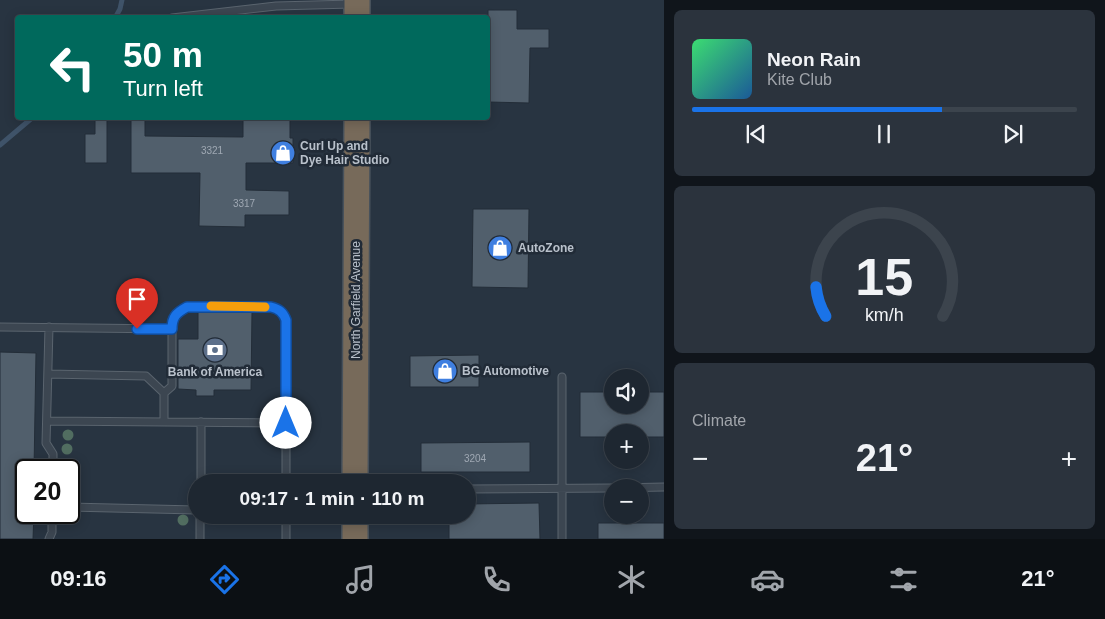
<!DOCTYPE html>
<html lang="en">
<head>
<meta charset="utf-8">
<style>
	body { margin:0; font-family:Helvetica,sans-serif; background:#2b333d; color:#f1f3f6; height:100vh; display:flex; flex-direction:column; font-size:19px; white-space:nowrap }
	* { box-sizing:border-box; margin:0 }
	p { font-size:16px; color:#a1a5ab }
	.icon { flex:none; width:28px; height:28px; fill:none; stroke:currentColor; stroke-width:2; stroke-linecap:round; stroke-linejoin:round }
	.map { position:relative; flex:1; overflow:hidden }
	.sheet { display:flex; flex-direction:column; gap:10px; padding:10px; background:#10151b; width:441px }
	.sheet>* { flex:none }
	.top-card { position:absolute; left:15px; top:15px; width:475px; height:105px; border-radius:5px; box-shadow:0 2px 12px #0003,0 0 0 1px #3c444d; background:#00695c; color:#fff; overflow:hidden }
	.controls { position:absolute; left:604px; top:369px; display:grid; gap:10px }
	.controls a { display:grid; place-items:center; width:45px; height:45px; border-radius:50%; background:#1e2731; box-shadow:0 2px 12px #0003,0 0 0 1px #3c444d; font-size:25px }
	.speed { position:absolute; left:15px; top:459px; display:flex; gap:10px; font-size:25px; font-weight:700; text-align:center }
	.speed>* { display:grid; place-content:center; width:65px; height:65px; border-radius:50%; background:#1e2731; box-shadow:0 2px 12px #0003,0 0 0 1px #3c444d; line-height:1 }
	.speed .limit { border:2px solid #111; border-radius:8px; background:#fff; color:#111 }
	.pin { position:absolute; display:grid; place-items:center; width:42px; height:42px; color:#fff; margin:-51px -21px; border-radius:50% 50% 50% 0; rotate:-45deg; box-shadow:0 0 5px #0007 }
	.pin .icon { rotate:45deg }
	.me { position:absolute; width:55px; margin:-28px; rotate:0deg; stroke-linejoin:round; filter:drop-shadow(0 0 4px #0008) }
	.turn { display:flex; align-items:center; gap:18px; height:105px; padding:0 25px; font-size:22px }
	.turn .icon { width:65px; height:65px; stroke-width:2.5 }
	.turn b { display:block; font-size:35px; line-height:42px }
	.big { font-size:38px; font-weight:700; line-height:1.1 }
	.sheet .tile { flex:1; display:flex; flex-direction:column; justify-content:center; gap:8px; min-width:0; padding:0 18px; border-radius:8px; background:#2b333d }
	.sheet .dial { align-items:center; gap:0 }
	.dial svg { height:130px; overflow:visible; fill:none; stroke:#3c444d; stroke-width:7; stroke-linecap:round; text-anchor:middle }
	.dial text { fill:#f1f3f6; stroke:none }
	.song { display:flex; align-items:center; gap:15px }
	.cover { width:60px; height:60px; border-radius:8px; background:linear-gradient(135deg,hsl(140 70% 55%),hsl(210 70% 35%)) }
	.played { height:5px; border-radius:2px; background:linear-gradient(90deg,#1a73e8 65%,#3c444d 65%) }
	.keys { display:flex; justify-content:space-around; direction:ltr }
	.heat { display:flex; justify-content:space-between; align-items:center; font-size:28px; direction:ltr }
	.trip { position:absolute; left:188px; top:474px; width:288px; height:50px; border-radius:25px; background:#1e2731; box-shadow:0 2px 12px #0003,0 0 0 1px #3c444d; font-weight:700; line-height:50px; text-align:center }
	.menu { display:flex; height:80px; justify-content:space-around; align-items:center; background:#0c1014; color:#a1a5ab }
	.menu .icon { width:35px; height:35px }
	.menu .active { color:#1a73e8 }
	.menu b { font-size:22px; color:#f1f3f6 }
	main { display:flex; flex:1; min-height:0 }
	.map>svg:first-child { display:block }
	.lines { fill:none; stroke-linecap:round; stroke-linejoin:round }
	.stream { stroke:#3f5369; stroke-width:5 }
	.building { fill:#515f6c; stroke:#232d38 }
	.lane-casing { stroke:#5a646e; stroke-width:9 }
	.highway-casing { stroke:#47515b; stroke-width:28 }
	.lane { stroke:#3c4651; stroke-width:7 }
	.highway { stroke:#776a5a; stroke-width:25 }
	.tree { fill:#516d60 }
	.route-casing { stroke:#114b97; stroke-width:12 }
	.route { stroke:#1a73e8; stroke-width:9 }
	.slow { stroke:#f59e0b; stroke-width:9 }
	.labels { text-anchor:middle; stroke-width:5; stroke-linejoin:round; paint-order:stroke }
	.number-label { font-size:10px; fill:#9fa8b3 }
	.poi-label { font-size:12px; font-weight:bold; fill:#b9c1cb; stroke:#212b37; text-anchor:start }
	.street-label { font-size:12px; fill:#b9c1cb; stroke:#212b37 }
</style>
</head>
<body>
<main>
<div class="map">
<svg width="664" height="539" viewBox="0 0 664 539">
	<rect width="100%" height="100%" fill="#283441"/>
	<g class="lines">
		<!-- stream -->
		<path class="stream" d="M115,18L120,9L122,0
			M0,145L32,118"/>
	</g>
	<!-- building -->
	<path class="building" d="M488,10H517V29H549V48H530L529,103L488,102Z
		M95,118H107V163H85V134H95Z
		M131,118H145V136L243,137V118H290V138H293V163H246V190L289,191V215H245V227L199,226L200,173H131Z
		M473,209H529L528,288L472,287Z
		M198,312H252L251,390H214V396H196V390L178,389V339H198Z
		M0,352L36,353L34,470H26V512H34L33,539H0Z
		M479,355V387H410V356Z
		M580,392H612V405H640V392H664V437H640V432H612V437H580Z
		M530,442V472H421V443Z
		M539,503L540,539H449V515H466V504Z
		M598,523H664V539H598Z"/>
	<g class="lines">
		<defs>
			<path id="lane" d="M172,18L276,6L352,4
				M0,327L172,329
				M49,327L46,443L53,454V470
				M48,374L146,376L164,393V422
				M562,377V539
				M164,393L172,386V320L176,314L187,307H271C279,309 283,312 286,320V482
				M47,421L286,423
				M201,482V422
				M616,488L664,487
				M466,489L612,488
				M69,507L196,510
				M286,515V539
				M49,539L52,532V512
				M200,539V515"/>
			<path id="highway" d="M357,0V18
				M355,482L357,118
				M355,539V515"/>
		</defs>
		<!-- lane casing -->
		<use href="#lane" class="lane-casing"/>
		<!-- highway casing -->
		<use href="#highway" class="highway-casing"/>
		<!-- lane -->
		<use href="#lane" class="lane"/>
		<!-- highway -->
		<use href="#highway" class="highway"/>
	</g>
	<!-- trees -->
	<g class="tree">
		<circle cx="68" cy="435" r="5.5"/>
		<circle cx="67" cy="449" r="5.5"/>
		<circle cx="183" cy="520" r="5.5"/>
	</g>
	<g class="lines">
		<defs>
			<path id="route" d="M137,329H172C172,317 176,313 187,307H271C279,309 283,312 286,320V423"/>
		</defs>
		<!-- route casing -->
		<use href="#route" class="route-casing"/>
		<!-- route -->
		<use href="#route" class="route"/>
		<!-- slow -->
		<path class="slow" d="M211,306L265,307"/>
	</g>
	<!-- icons -->
	<defs>
		<symbol id="shop-disc" viewBox="-11 -11 22 22"><circle r="9.5" fill="#3f7fe0" stroke="#212b37"/><path d="M-5-2.5h2.3a2.7 3.5 0 0 1 5.4 0H5L5.5 6h-11ZM-1.5-2.5h3a1.5 2.3 0 0 0-3 0Z" fill="#fff"/></symbol>
		<symbol id="bank-disc" viewBox="-11 -11 22 22"><circle r="9.5" fill="#5c6f8a" stroke="#212b37"/><path d="M-6-4H6V4H-6ZM0-2.3a2.3 2.3 0 1 0 0 4.6a2.3 2.3 0 1 0 0-4.6Z" fill="#fff"/></symbol>
	</defs>
	<g fill-rule="evenodd">
		<use href="#shop-disc" x="269" y="139" width="28" height="28"/>
		<use href="#shop-disc" x="486" y="234" width="28" height="28"/>
		<use href="#bank-disc" x="201" y="336" width="28" height="28"/>
		<use href="#shop-disc" x="431" y="357" width="28" height="28"/>
	</g>
	<g class="labels">
		<!-- number labels -->
		<g class="number-label">
			<text x="212" y="154">3321</text>
			<text x="244" y="207">3317</text>
			<text x="475" y="462">3204</text>
		</g>
		<!-- poi labels -->
		<g class="poi-label">
			<text x="300" y="150">Curl Up and<tspan x="300" dy="14">Dye Hair Studio</tspan></text>
			<text x="518" y="252">AutoZone</text>
			<text x="462" y="375">BG Automotive</text>
			<text x="215" y="376" text-anchor="middle">Bank of America</text>
		</g>
		<!-- street labels -->
		<g class="street-label">
			<text transform="translate(356 300) rotate(-90)" y="4">North Garfield Avenue</text>
		</g>
	</g>
</svg>
<div class="controls">
<a><svg class="icon" aria-label="sound" viewBox="0 0 24 24"><path d="M4 9h4l5-4v14l-5-4H4zM17 9q2 3 0 6"/></svg></a>
<a>+</a>
<a>−</a>
</div>
<div class="speed"><div class="limit">20</div></div>
<div class="pin" style="left:137px;top:329px;background:#d93025"><svg class="icon" aria-label="arrive" viewBox="0 0 24 24"><path d="M6 21V4h12l-3 4 3 4H6"/></svg></div>
<svg class="me" style="left:286px;top:423px" viewBox="-20 -20 40 40"><circle r="19" fill="#fff"/><path d="M0-13L10 11 0 6-10 11z" fill="#1a73e8"/></svg>
<div class="trip">09:17 · 1 min · 110 m</div>
<div class="top-card">
<div class="turn"><svg class="icon" aria-label="left" viewBox="0 0 24 24"><path d="M17 20v-9H6M10 6l-5 5 5 5"/></svg><div><b>50 m</b>Turn left</div></div>
</div>
</div>
<section class="sheet">
<div class="tile">
<div class="song"><i class="cover"></i><div><b>Neon Rain</b><p>Kite Club</p></div></div>
<div class="played"></div>
<div class="keys"><svg class="icon" aria-label="previous" viewBox="0 0 24 24"><path d="M18 5L8 12l10 7zM5 5v14"/></svg><svg class="icon" aria-label="pause" viewBox="0 0 24 24"><path d="M8 5v14M16 5v14"/></svg><svg class="icon" aria-label="next" viewBox="0 0 24 24"><path d="M6 5l10 7-10 7zM19 5v14"/></svg></div>
</div>
<div class="tile dial"><svg viewBox="0 0 100 80">
<path d="M14 69A42 42 0 1 1 86 69"/>
<path d="M14 69A42 42 0 0 1 8 51" stroke="#1a73e8"/>
<text x="50" y="56" font-size="32" font-weight="700">15</text>
<text x="50" y="72" font-size="11">km/h</text>
</svg></div>
<div class="tile"><p>Climate</p>
<div class="heat"><a>−</a><b class="big">21°</b><a>+</a></div>
</div>
</section>
</main>
<nav class="menu">
<b>09:16</b>
<svg class="icon active" aria-label="directions" viewBox="0 0 24 24"><path d="M12 3l9 9-9 9-9-9zM9 14v-3h6M13 9l2 2-2 2"/></svg>
<svg class="icon" aria-label="music" viewBox="0 0 24 24"><path d="M9 18V5l10-2v13"/><circle cx="6" cy="18" r="3"/><circle cx="16" cy="16" r="3"/></svg>
<svg class="icon" aria-label="phone" viewBox="0 0 24 24"><path d="M5 4h4l2 5-3 2q2 4 5 5l2-3 5 2v4C11 20 4 13 5 4z"/></svg>
<svg class="icon" aria-label="climate" viewBox="0 0 24 24"><path d="M12 3v18M4 7l16 10M4 17L20 7"/></svg>
<svg class="icon" aria-label="car" viewBox="0 0 24 24"><path d="M5 17H2v-5l4-1 3-4h7l3 4 3 1v5h-3M9 17h6M6 11h13"/><circle cx="7" cy="17" r="2"/><circle cx="17" cy="17" r="2"/></svg>
<svg class="icon" aria-label="filters" viewBox="0 0 24 24"><path d="M4 7h16M4 17h16"/><circle cx="9" cy="7" r="2"/><circle cx="15" cy="17" r="2"/></svg>
<b>21°</b>
</nav>
</body>
</html>
